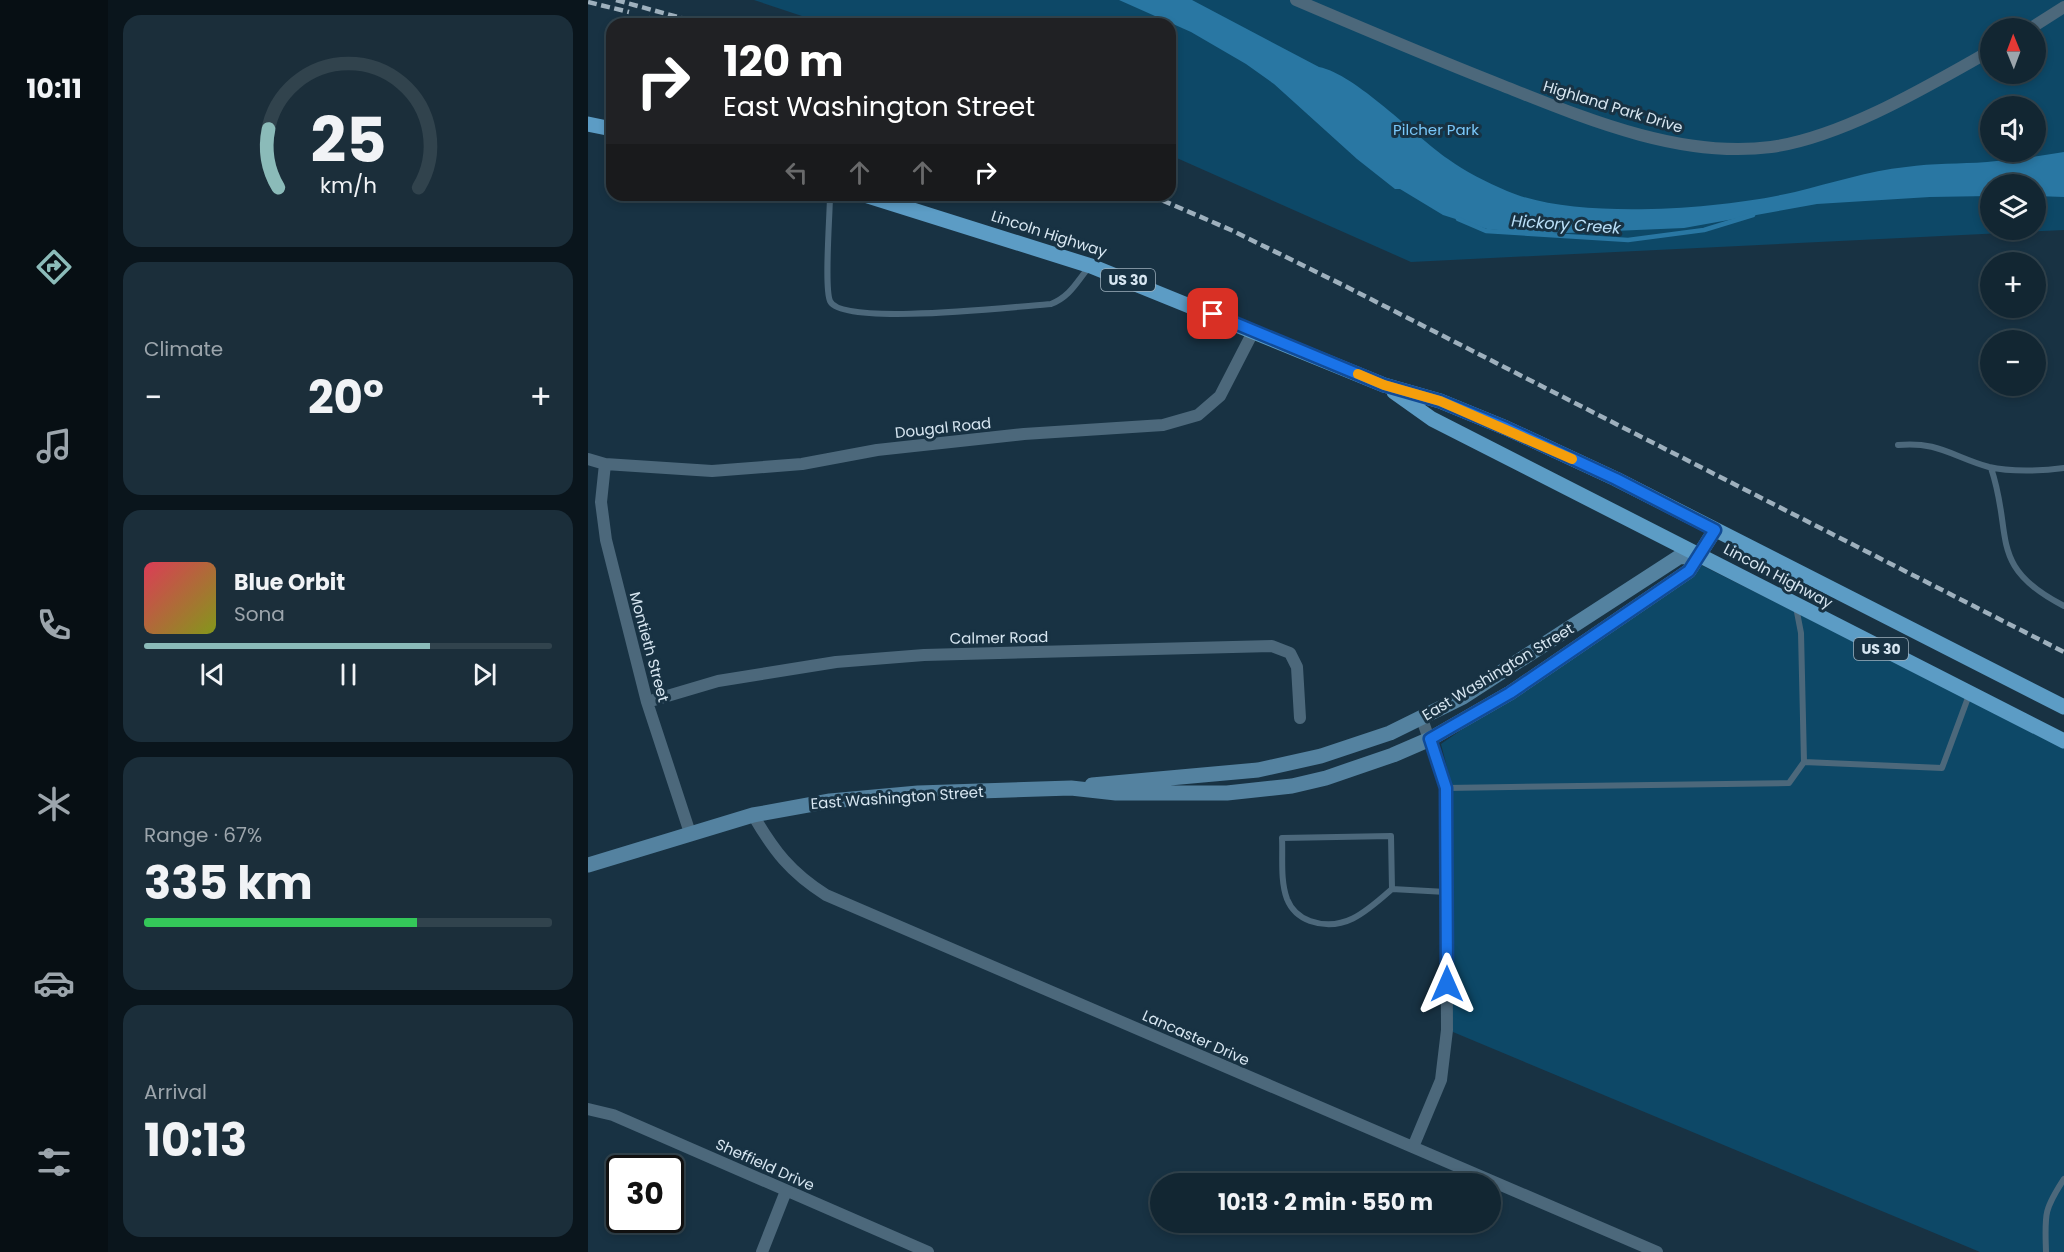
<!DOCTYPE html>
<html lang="en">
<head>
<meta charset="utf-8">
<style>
	body { margin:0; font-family:Poppins,sans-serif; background:#1b2e3a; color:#f1f3f6; height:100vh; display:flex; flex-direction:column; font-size:22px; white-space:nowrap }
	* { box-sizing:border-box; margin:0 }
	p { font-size:20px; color:#9ca5ac }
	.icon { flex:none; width:33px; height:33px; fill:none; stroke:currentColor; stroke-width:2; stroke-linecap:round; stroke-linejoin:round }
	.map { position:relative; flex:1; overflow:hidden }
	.side { display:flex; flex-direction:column; gap:15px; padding:15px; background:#0a151c; width:480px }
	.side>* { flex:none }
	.top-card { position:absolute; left:18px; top:18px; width:570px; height:183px; border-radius:18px; box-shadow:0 3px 9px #0003,0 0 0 2px #31434d; background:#202124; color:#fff; overflow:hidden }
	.needle { width:39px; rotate:359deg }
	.fabs { position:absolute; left:1392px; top:18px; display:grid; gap:12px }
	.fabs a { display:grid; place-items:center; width:66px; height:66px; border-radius:50%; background:#122632; box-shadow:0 3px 9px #0003,0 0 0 2px #31434d; font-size:30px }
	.speed { position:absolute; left:18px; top:1155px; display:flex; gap:12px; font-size:30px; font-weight:700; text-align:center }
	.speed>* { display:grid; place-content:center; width:78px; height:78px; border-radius:50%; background:#122632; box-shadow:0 3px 9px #0003,0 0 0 2px #31434d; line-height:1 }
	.speed .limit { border:3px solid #111; border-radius:9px; background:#fff; color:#111 }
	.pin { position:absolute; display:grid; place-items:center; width:51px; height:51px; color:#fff; margin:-26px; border-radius:12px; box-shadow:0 3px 9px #0006 }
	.me { position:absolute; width:66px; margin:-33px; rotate:0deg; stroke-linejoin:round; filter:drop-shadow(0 0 4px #0008) }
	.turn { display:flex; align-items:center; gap:21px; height:126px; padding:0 18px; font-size:27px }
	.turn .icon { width:78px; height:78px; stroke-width:2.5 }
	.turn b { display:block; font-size:42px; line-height:51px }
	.lanes { display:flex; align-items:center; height:57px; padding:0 18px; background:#0003; justify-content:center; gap:30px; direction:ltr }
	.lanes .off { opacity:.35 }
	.big { font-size:45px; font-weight:700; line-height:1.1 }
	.side .card { flex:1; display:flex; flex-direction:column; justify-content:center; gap:9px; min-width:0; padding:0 21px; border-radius:18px; background:#1b2e3a }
	.side .dial { align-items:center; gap:0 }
	.dial svg { height:156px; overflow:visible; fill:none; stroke:#31434d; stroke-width:7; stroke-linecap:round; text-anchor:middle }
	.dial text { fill:#f1f3f6; stroke:none }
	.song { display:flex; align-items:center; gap:18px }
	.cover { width:72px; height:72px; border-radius:9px; background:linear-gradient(135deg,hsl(350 70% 55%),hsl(70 70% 35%)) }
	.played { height:6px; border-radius:3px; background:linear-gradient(90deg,#8bbbb9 70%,#31434d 70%) }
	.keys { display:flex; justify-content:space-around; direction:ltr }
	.heat { display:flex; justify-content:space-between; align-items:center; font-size:33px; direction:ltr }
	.charge { height:9px; border-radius:4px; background:linear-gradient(90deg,#34c759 67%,#31434d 0) }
	.trip { position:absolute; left:562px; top:1173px; width:351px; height:60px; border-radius:30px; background:#122632; box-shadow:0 3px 9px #0003,0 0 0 2px #31434d; font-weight:700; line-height:60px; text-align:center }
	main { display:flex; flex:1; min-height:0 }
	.tab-bar { display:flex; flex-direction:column; width:108px; justify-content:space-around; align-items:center; background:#070f14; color:#9ca5ac }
	.tab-bar .icon { width:42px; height:42px }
	.tab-bar .current { color:#8bbbb9 }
	.tab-bar b { font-size:27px; color:#f1f3f6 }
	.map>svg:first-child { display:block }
	.green { fill:#0d4867; fill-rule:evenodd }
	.water { fill:#2977a3 }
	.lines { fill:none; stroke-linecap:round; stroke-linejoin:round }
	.stream { stroke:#2977a3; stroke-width:4.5 }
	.lane { stroke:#4c687b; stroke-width:6 }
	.street { stroke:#4c687b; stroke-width:12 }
	.secondary { stroke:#5482a0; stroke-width:15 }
	.primary { stroke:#5c9cc5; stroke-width:15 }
	.rail { stroke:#9eb0bd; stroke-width:4.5; stroke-dasharray:9 4.5; stroke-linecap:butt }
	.route-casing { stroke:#114b97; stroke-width:15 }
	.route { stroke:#1a73e8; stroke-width:10 }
	.slow { stroke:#f59e0b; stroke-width:10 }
	.labels { text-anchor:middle; stroke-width:6; stroke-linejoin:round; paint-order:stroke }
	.shield { fill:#183243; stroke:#9eb0bd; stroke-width:1.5 }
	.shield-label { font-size:14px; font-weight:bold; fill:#d7e6f1 }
	.street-label { font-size:15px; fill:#d7e6f1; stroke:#183243 }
	.park-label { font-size:15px; fill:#7ac8fa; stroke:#183243 }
	.water-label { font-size:16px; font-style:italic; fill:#bbe0f9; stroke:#183243 }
</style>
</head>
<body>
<main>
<nav class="tab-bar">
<b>10:11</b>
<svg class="icon current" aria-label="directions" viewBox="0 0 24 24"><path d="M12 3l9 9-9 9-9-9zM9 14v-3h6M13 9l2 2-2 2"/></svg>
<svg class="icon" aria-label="music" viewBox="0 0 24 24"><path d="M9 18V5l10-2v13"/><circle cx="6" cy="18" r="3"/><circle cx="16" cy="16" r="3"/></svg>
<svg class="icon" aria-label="phone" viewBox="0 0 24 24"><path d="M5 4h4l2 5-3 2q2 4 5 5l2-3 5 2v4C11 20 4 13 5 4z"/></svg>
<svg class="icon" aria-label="climate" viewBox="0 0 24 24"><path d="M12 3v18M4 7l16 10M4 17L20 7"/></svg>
<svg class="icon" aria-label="car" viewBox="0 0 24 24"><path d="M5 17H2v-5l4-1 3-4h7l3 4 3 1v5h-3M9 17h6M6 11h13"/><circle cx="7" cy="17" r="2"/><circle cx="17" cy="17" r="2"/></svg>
<svg class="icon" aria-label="filters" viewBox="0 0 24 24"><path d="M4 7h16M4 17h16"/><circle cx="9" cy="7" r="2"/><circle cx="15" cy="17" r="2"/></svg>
</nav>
<section class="side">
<div class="card dial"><svg viewBox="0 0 100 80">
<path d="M14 69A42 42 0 1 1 86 69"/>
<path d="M14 69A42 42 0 0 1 9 39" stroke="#8bbbb9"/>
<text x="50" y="56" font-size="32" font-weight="700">25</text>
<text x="50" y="72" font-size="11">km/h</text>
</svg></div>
<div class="card"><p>Climate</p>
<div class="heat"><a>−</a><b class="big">20°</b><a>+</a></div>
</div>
<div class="card">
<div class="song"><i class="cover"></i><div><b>Blue Orbit</b><p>Sona</p></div></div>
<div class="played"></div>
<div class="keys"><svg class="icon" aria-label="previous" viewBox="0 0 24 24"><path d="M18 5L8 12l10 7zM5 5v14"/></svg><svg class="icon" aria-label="pause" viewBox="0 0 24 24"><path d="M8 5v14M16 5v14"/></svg><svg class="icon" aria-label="next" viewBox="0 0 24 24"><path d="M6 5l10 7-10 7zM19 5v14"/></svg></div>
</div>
<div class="card"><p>Range · 67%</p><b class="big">335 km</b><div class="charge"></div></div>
<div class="card"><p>Arrival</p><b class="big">10:13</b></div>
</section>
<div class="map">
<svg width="1476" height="1252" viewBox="0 0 1476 1252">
	<rect width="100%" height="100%" fill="#183243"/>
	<!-- green -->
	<path class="green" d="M166,0H1476V230L823,262L582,155V24H238ZM1402,28H1448V74H1402ZM1402,106H1448V152H1402ZM1402,184H1448V230H1402Z
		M1111,564L1476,747V1252H1392L865,1032L863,783L853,744Z"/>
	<!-- water -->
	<path class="water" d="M531,0H604L731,67C767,74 827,136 860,159C878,172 898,182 919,191C989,221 1134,209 1207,192C1244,183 1280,171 1318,167C1345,163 1372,164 1399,162C1425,160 1451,156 1476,152V197L1448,196V184H1402V196L1342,197L1229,204L1096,228L955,234L899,229L855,215L812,189H807L769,159L686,84L658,64L603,32Z"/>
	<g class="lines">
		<!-- stream -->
		<path class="stream" d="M870,219L898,231L1040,240L1116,230L1165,215"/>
		<!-- lane -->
		<path class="lane" d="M242,195C242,214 236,287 242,301C253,327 432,306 463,304C483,296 489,281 502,266
			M1310,445C1350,441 1365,457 1401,467C1422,472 1454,471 1476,468
			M1403,468C1426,535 1398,566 1476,606
			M1216,762L1354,768L1381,695
			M858,788L1201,783L1216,762L1213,633L1208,607
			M804,889C779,911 756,933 722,921C711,917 703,909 699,899C692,880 695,857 694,838L803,836L804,889L858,892
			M1458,1252C1457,1215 1455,1211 1476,1179"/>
		<!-- street -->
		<path class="street" d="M708,0C776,29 844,58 913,85C996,118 1092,159 1183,147C1255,137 1340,86 1402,51
			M1443,28L1476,7
			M0,459L17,464L124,471L214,464L289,450L436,434L575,425L610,415L632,396L666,330
			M17,464L13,502L18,540L59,702L102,833
			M59,702L130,681L248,662L336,655L684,646L702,653L709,667L712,718
			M165,815C186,851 202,872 238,895L1069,1252
			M0,1109L25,1115L340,1252
			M825,1147L853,1080L859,1030L858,788L834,719
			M174,1252L198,1191"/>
		<!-- secondary -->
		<path class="secondary" d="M504,785L670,770L733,756L802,733L875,697L1091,557L1111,555
			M0,865L165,815L242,801L330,793L483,788L528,793H639L704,786L738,778L805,755L842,739L922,693L1101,571L1127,530"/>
		<!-- primary -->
		<path class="primary" d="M0,124L24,129
			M277,195L503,266L796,385L852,401L918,428L1028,479L1476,707
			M806,392L844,419L1476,741"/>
		<!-- rail -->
		<path class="rail" d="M28,0L115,24
			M0,2L41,12
			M61,18L82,24
			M562,195L643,230L759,287L1476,652"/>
	</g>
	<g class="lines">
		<defs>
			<path id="route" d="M625,314L796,385L852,401L918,428L1028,479L1127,530L1101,571L922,693L842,739L858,788L859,984"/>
		</defs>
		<!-- route casing -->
		<use href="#route" class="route-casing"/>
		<!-- route -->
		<use href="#route" class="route"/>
		<!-- slow -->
		<path class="slow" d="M770,374L796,385L852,401L984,459"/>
	</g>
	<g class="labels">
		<!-- shield labels -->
		<g class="shield">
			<rect x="513" y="269" width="54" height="22" rx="4.5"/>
			<rect x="1266" y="638" width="54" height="22" rx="4.5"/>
		</g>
		<g class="shield-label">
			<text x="540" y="285">US 30</text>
			<text x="1293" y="654">US 30</text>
		</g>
		<!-- street labels -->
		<g class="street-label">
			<text transform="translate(1025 107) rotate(17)" y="5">Highland Park Drive</text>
			<text transform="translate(461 234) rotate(18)" y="5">Lincoln Highway</text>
			<text transform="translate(355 428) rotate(-6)" y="5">Dougal Road</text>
			<text transform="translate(1190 576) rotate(28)" y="5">Lincoln Highway</text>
			<text transform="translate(411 638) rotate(-1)" y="5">Calmer Road</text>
			<text transform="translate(61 647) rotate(75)" y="5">Montieth Street</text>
			<text transform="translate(910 672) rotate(-31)" y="5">East Washington Street</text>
			<text transform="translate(309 798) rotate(-4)" y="5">East Washington Street</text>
			<text transform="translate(608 1038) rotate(24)" y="5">Lancaster Drive</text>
			<text transform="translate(177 1165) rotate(24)" y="5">Sheffield Drive</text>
		</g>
		<!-- park labels -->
		<g class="park-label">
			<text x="848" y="135">Pilcher Park</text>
		</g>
		<!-- water labels -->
		<g class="water-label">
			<text transform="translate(978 224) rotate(4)" y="6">Hickory Creek</text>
		</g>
	</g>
</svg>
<div class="fabs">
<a><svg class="needle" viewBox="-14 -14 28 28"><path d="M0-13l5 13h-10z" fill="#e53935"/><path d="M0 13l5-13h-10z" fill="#9ca5ac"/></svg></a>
<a><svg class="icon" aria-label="sound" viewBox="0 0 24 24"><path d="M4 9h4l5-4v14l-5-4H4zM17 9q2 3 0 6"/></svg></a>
<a><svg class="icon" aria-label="layers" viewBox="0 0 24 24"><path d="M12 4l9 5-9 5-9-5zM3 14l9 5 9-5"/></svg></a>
<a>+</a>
<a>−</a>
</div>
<div class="speed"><div class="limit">30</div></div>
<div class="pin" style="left:625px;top:314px;background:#d93025"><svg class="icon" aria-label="arrive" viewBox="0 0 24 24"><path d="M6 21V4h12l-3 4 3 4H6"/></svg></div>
<svg class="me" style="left:859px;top:984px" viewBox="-20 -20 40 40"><path d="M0-17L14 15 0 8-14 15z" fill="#1a73e8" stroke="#fff" stroke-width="4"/></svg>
<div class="trip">10:13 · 2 min · 550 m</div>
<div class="top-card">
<div class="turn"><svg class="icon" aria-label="right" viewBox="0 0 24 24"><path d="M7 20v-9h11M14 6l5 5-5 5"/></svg><div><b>120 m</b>East Washington Street</div></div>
<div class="lanes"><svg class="icon off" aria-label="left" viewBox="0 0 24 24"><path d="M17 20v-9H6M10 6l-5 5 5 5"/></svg><svg class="icon off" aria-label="ahead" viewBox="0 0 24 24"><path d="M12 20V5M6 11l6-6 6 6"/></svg><svg class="icon off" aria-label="ahead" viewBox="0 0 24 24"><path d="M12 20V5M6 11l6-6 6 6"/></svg><svg class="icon" aria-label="right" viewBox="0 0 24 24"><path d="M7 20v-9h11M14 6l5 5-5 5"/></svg></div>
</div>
</div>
</main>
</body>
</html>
